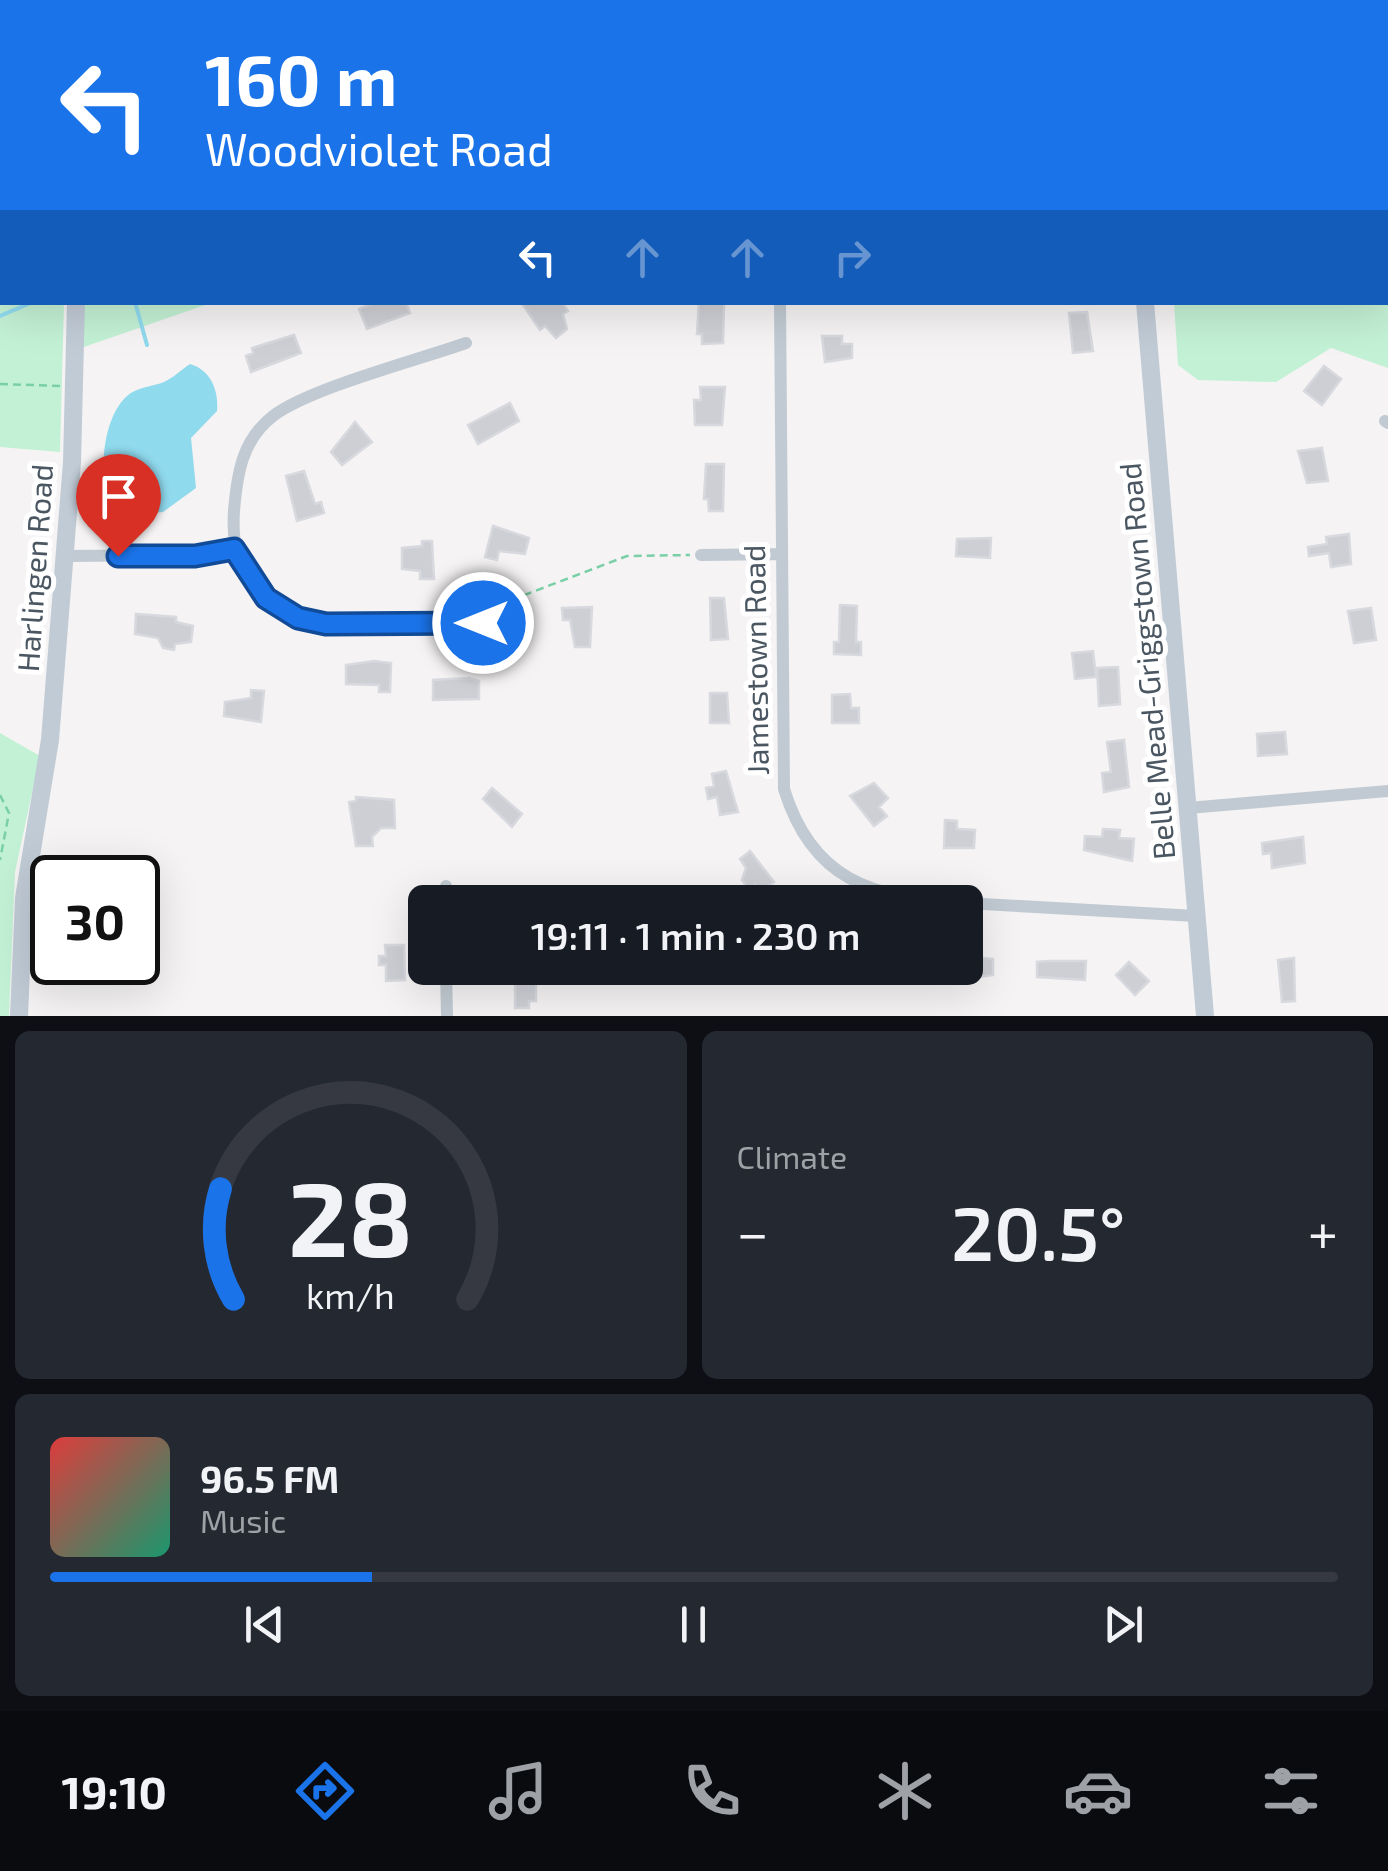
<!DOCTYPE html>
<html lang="en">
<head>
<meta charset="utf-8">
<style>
	body { margin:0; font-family:"Exo 2",sans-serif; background:#242831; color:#f1f3f6; height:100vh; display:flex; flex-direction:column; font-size:38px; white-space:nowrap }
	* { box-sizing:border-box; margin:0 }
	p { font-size:32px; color:#9ea1a6 }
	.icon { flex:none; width:55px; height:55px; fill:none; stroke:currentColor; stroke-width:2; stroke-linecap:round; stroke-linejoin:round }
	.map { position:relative; height:1016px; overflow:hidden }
	.details { display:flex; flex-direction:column; gap:15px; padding:15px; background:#0d0f14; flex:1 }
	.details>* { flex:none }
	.top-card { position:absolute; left:0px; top:0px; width:1390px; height:305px; box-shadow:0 10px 40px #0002; background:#1a73e8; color:#fff; overflow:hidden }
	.speed { position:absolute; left:30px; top:855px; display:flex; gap:20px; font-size:50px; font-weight:700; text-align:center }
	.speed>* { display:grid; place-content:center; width:130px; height:130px; border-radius:50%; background:#171b24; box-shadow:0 10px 40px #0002; line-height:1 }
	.speed .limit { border:5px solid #111; border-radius:15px; background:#fff; color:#111 }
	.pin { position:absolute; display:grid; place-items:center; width:85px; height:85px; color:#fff; margin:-102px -42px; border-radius:50% 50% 50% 0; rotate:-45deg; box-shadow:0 0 10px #0007 }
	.pin .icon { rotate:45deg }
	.me { position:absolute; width:110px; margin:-55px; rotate:270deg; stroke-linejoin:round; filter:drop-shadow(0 0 8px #0008) }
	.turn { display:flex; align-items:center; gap:35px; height:210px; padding:0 40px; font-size:45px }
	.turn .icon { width:130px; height:130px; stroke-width:2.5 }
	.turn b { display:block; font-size:70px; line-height:85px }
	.lanes { display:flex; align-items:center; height:95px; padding:0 40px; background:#0003; justify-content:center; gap:50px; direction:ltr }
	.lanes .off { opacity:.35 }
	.big { font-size:75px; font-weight:600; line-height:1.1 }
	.details .tile { flex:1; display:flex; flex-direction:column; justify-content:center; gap:15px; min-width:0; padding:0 35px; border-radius:15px; background:#242831 }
	.details .dial { align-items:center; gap:0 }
	.dial svg { height:260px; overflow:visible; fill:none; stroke:#363941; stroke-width:7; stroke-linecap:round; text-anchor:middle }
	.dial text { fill:#f1f3f6; stroke:none }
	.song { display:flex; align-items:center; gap:30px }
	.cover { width:120px; height:120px; border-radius:15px; background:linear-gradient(135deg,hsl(0 70% 55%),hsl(160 70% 35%)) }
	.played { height:10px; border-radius:5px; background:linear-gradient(90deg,#1a73e8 25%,#363941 25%) }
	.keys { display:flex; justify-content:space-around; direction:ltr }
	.heat { display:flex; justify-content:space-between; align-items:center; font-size:55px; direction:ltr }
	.details .tiles { flex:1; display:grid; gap:15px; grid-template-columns:1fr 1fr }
	.tile:last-child { grid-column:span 2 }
	.trip { position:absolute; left:408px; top:885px; width:575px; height:100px; border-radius:15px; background:#171b24; box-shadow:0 10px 40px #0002; font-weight:600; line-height:100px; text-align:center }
	.menu { display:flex; height:160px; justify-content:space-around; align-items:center; background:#090b0e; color:#9ea1a6 }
	.menu .icon { width:70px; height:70px }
	.menu .current { color:#1a73e8 }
	.menu b { font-size:45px; color:#f1f3f6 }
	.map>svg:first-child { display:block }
	.green { fill:#c3f1d5 }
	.water { fill:#90daee }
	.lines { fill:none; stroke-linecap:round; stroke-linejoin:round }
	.stream { stroke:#90daee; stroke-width:4 }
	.building { fill:#cdcfd5; stroke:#d7d9de; stroke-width:2.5 }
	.path { stroke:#7ad0a6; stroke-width:2.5; stroke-dasharray:8 5; stroke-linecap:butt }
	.lane { stroke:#c1cad2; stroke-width:6 }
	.street { stroke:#c1cad2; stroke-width:12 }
	.secondary { stroke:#c1cbd6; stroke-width:18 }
	.route-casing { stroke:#114b97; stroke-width:25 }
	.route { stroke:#1a73e8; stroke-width:18 }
	.labels { text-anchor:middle; stroke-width:10; stroke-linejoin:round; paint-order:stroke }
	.street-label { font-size:30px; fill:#4a5661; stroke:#fff }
</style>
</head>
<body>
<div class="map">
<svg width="1388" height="1016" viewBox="0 0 1388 1016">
	<rect width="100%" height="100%" fill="#f5f3f3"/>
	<!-- green -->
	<path class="green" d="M0,0H84L2,2V302L64,303L60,452L0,447Z
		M1388,211V368L1331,348L1276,382L1198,380L1178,365L1174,303L1388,302Z
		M81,303H211L81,348Z
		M0,733L40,756L15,872L9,1016H0Z"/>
	<!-- water -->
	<path class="water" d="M190,364C211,370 219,391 217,411L191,438L196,488L163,512L117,515C96,489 100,420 127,396C137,387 151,387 164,382C173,378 181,370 190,364Z"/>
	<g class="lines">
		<!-- stream -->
		<path class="stream" d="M391,2L392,0
			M135,302L147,345
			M0,316L33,302"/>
	</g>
	<!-- building -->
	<path class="building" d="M377,302H406L410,313L367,329L359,309Z
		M521,302H562L568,311L563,314L567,329L556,338L545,326L540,330Z
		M699,302H724L723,343L702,344V334H697Z
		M1087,312L1093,351L1073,353L1069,313Z
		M294,335L301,353L251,372L246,356L253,353L252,348Z
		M822,336H842V344H852V358L825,362Z
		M1324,366L1341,379L1322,405L1304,391Z
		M700,387H725L722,425H695L694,400H701Z
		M510,403L519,421L478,444L468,425Z
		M355,422L372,442L342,465L331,452Z
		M1322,448L1328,481L1307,483L1298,451Z
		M706,464H724L723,511H709L708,499H704Z
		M304,471L315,504L321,502L324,513L297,521L286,476Z
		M493,526L529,538L525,554L499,551L497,560L485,557Z
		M1349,534L1351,564L1331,567L1329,553L1309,556L1308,547L1327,544L1326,537Z
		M991,538L990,558L956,556L957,539Z
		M422,541H432L434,579H420V571L402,569V548L422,546Z
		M710,598H724L728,639L711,640Z
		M840,605L857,606L856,642H861V655L834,654V642H839Z
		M592,607L590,647H575L570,620H563L562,608Z
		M1371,608L1376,640L1354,643L1348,611Z
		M136,614L176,617V622L193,626L191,642L175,644L174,650L163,648L158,638L135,634Z
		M1093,651L1096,677L1075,679L1072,653Z
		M374,661L391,663L390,692H379V685L346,684V665Z
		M1118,667L1120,704L1099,706L1097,668Z
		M469,678L479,681V699L433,700V680Z
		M251,690L264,691L261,722L224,716L225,702L251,698Z
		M710,693H727L729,723H710Z
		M850,694L851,708H859V723H832V695Z
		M1285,732L1287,754L1258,756L1257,734Z
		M1124,740L1129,787L1104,792L1102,773L1111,772L1107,742Z
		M726,771L738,812L720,815L717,797L708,799L706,788L714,786L712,774Z
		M874,783L888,798L879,807L887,816L874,826L850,796Z
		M492,788L522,814L512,827L483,799Z
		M356,797L394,800L395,828H381L372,837L373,846H356L349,802L356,801Z
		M945,820L957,821V829L975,830L974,848H944Z
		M1103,829L1120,830L1119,838L1134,839L1132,861L1084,850L1085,836L1102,837Z
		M1303,837L1305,863L1272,868L1271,853L1263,854L1262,843Z
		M750,851L774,882L760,892L755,885L749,890L742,880L746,868L740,859Z
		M385,945H404L405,980L386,981V965H379V956H386Z
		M965,956L993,959V975L966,979Z
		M1294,958L1295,1001L1282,1002L1278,960Z
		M1049,961H1086L1085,980L1037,977V962Z
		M1129,962L1149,981L1135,995L1116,975Z
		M515,968H536V1001H529V1008H515Z"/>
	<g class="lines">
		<!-- path -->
		<path class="path" d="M0,384L61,386
			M491,615L506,602L627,556L690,555
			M0,795L9,813L0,860"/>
		<!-- lane -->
		<path class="lane" d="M1288,2V0"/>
		<!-- street -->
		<path class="street" d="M779,0V2
			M780,302L784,789C812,880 872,898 959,902
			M466,343C418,360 310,388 273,416C242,440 237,474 234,511C224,654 390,623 483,623
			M1385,421L1388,423
			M701,555L780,554
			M65,556L195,555L234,549
			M1188,808L1388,791
			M446,886V902
			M965,903L1196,916
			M446,968L447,1016"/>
		<!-- secondary -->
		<path class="secondary" d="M1139,0V2
			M93,2V0
			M1145,302L1205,1016
			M19,1016L24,898L50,740L72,462L76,302"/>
	</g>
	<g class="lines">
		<defs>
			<path id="route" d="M118,556H195L234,549L266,598L298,618L326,624L483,623"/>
		</defs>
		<!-- route casing -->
		<use href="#route" class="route-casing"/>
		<!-- route -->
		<use href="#route" class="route"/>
	</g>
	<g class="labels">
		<!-- street labels -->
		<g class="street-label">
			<text transform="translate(36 568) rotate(-86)" y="10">Harlingen Road</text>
			<text transform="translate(757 660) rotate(-91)" y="10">Jamestown Road</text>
			<text transform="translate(1148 661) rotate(-95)" y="10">Belle Mead-Griggstown Road</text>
		</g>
	</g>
</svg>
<div class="speed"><div class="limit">30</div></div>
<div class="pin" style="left:118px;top:556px;background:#d93025"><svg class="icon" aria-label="arrive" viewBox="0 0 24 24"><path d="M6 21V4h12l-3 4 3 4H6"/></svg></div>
<svg class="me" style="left:483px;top:623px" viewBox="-20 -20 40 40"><circle r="17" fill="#1a73e8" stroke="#fff" stroke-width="3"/><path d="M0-11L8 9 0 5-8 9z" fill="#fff"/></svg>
<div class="trip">19:11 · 1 min · 230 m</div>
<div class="top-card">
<div class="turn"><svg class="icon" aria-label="left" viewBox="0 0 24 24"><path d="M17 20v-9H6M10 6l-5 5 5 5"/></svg><div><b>160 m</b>Woodviolet Road</div></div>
<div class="lanes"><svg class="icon" aria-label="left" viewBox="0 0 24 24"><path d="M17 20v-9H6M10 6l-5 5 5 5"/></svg><svg class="icon off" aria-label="ahead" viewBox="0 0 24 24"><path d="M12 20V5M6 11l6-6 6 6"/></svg><svg class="icon off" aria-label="ahead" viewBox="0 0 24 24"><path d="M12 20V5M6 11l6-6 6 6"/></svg><svg class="icon off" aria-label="right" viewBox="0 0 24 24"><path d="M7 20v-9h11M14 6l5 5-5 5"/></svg></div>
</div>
</div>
<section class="details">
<div class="tiles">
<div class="tile dial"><svg viewBox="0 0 100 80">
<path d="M14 69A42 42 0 1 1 86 69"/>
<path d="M14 69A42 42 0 0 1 10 35" stroke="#1a73e8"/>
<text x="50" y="56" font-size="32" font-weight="700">28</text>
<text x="50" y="72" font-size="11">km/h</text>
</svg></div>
<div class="tile"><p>Climate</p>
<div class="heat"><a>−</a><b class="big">20.5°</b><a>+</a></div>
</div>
<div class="tile">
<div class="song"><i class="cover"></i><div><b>96.5 FM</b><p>Music</p></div></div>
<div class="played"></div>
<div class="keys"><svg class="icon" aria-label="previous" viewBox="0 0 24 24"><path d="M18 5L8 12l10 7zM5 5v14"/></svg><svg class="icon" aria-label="pause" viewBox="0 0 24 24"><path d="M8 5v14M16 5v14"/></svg><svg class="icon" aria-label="next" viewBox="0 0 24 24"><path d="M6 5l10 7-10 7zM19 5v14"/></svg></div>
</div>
</div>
</section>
<nav class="menu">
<b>19:10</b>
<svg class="icon current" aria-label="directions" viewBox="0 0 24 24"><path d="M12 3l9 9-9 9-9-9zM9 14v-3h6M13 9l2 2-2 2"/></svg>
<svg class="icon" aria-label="music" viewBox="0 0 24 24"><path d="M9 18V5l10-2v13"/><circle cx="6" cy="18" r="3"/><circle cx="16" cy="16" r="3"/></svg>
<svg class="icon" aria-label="phone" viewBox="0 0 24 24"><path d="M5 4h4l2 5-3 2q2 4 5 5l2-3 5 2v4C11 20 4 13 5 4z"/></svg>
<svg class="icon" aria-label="climate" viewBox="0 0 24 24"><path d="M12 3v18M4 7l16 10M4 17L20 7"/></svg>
<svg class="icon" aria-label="car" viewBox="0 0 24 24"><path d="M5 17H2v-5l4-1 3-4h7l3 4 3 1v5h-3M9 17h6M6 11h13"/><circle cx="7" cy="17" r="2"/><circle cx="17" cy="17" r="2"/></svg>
<svg class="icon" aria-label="filters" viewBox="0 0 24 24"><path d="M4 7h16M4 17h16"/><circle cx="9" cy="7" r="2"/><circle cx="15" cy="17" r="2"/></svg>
</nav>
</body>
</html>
